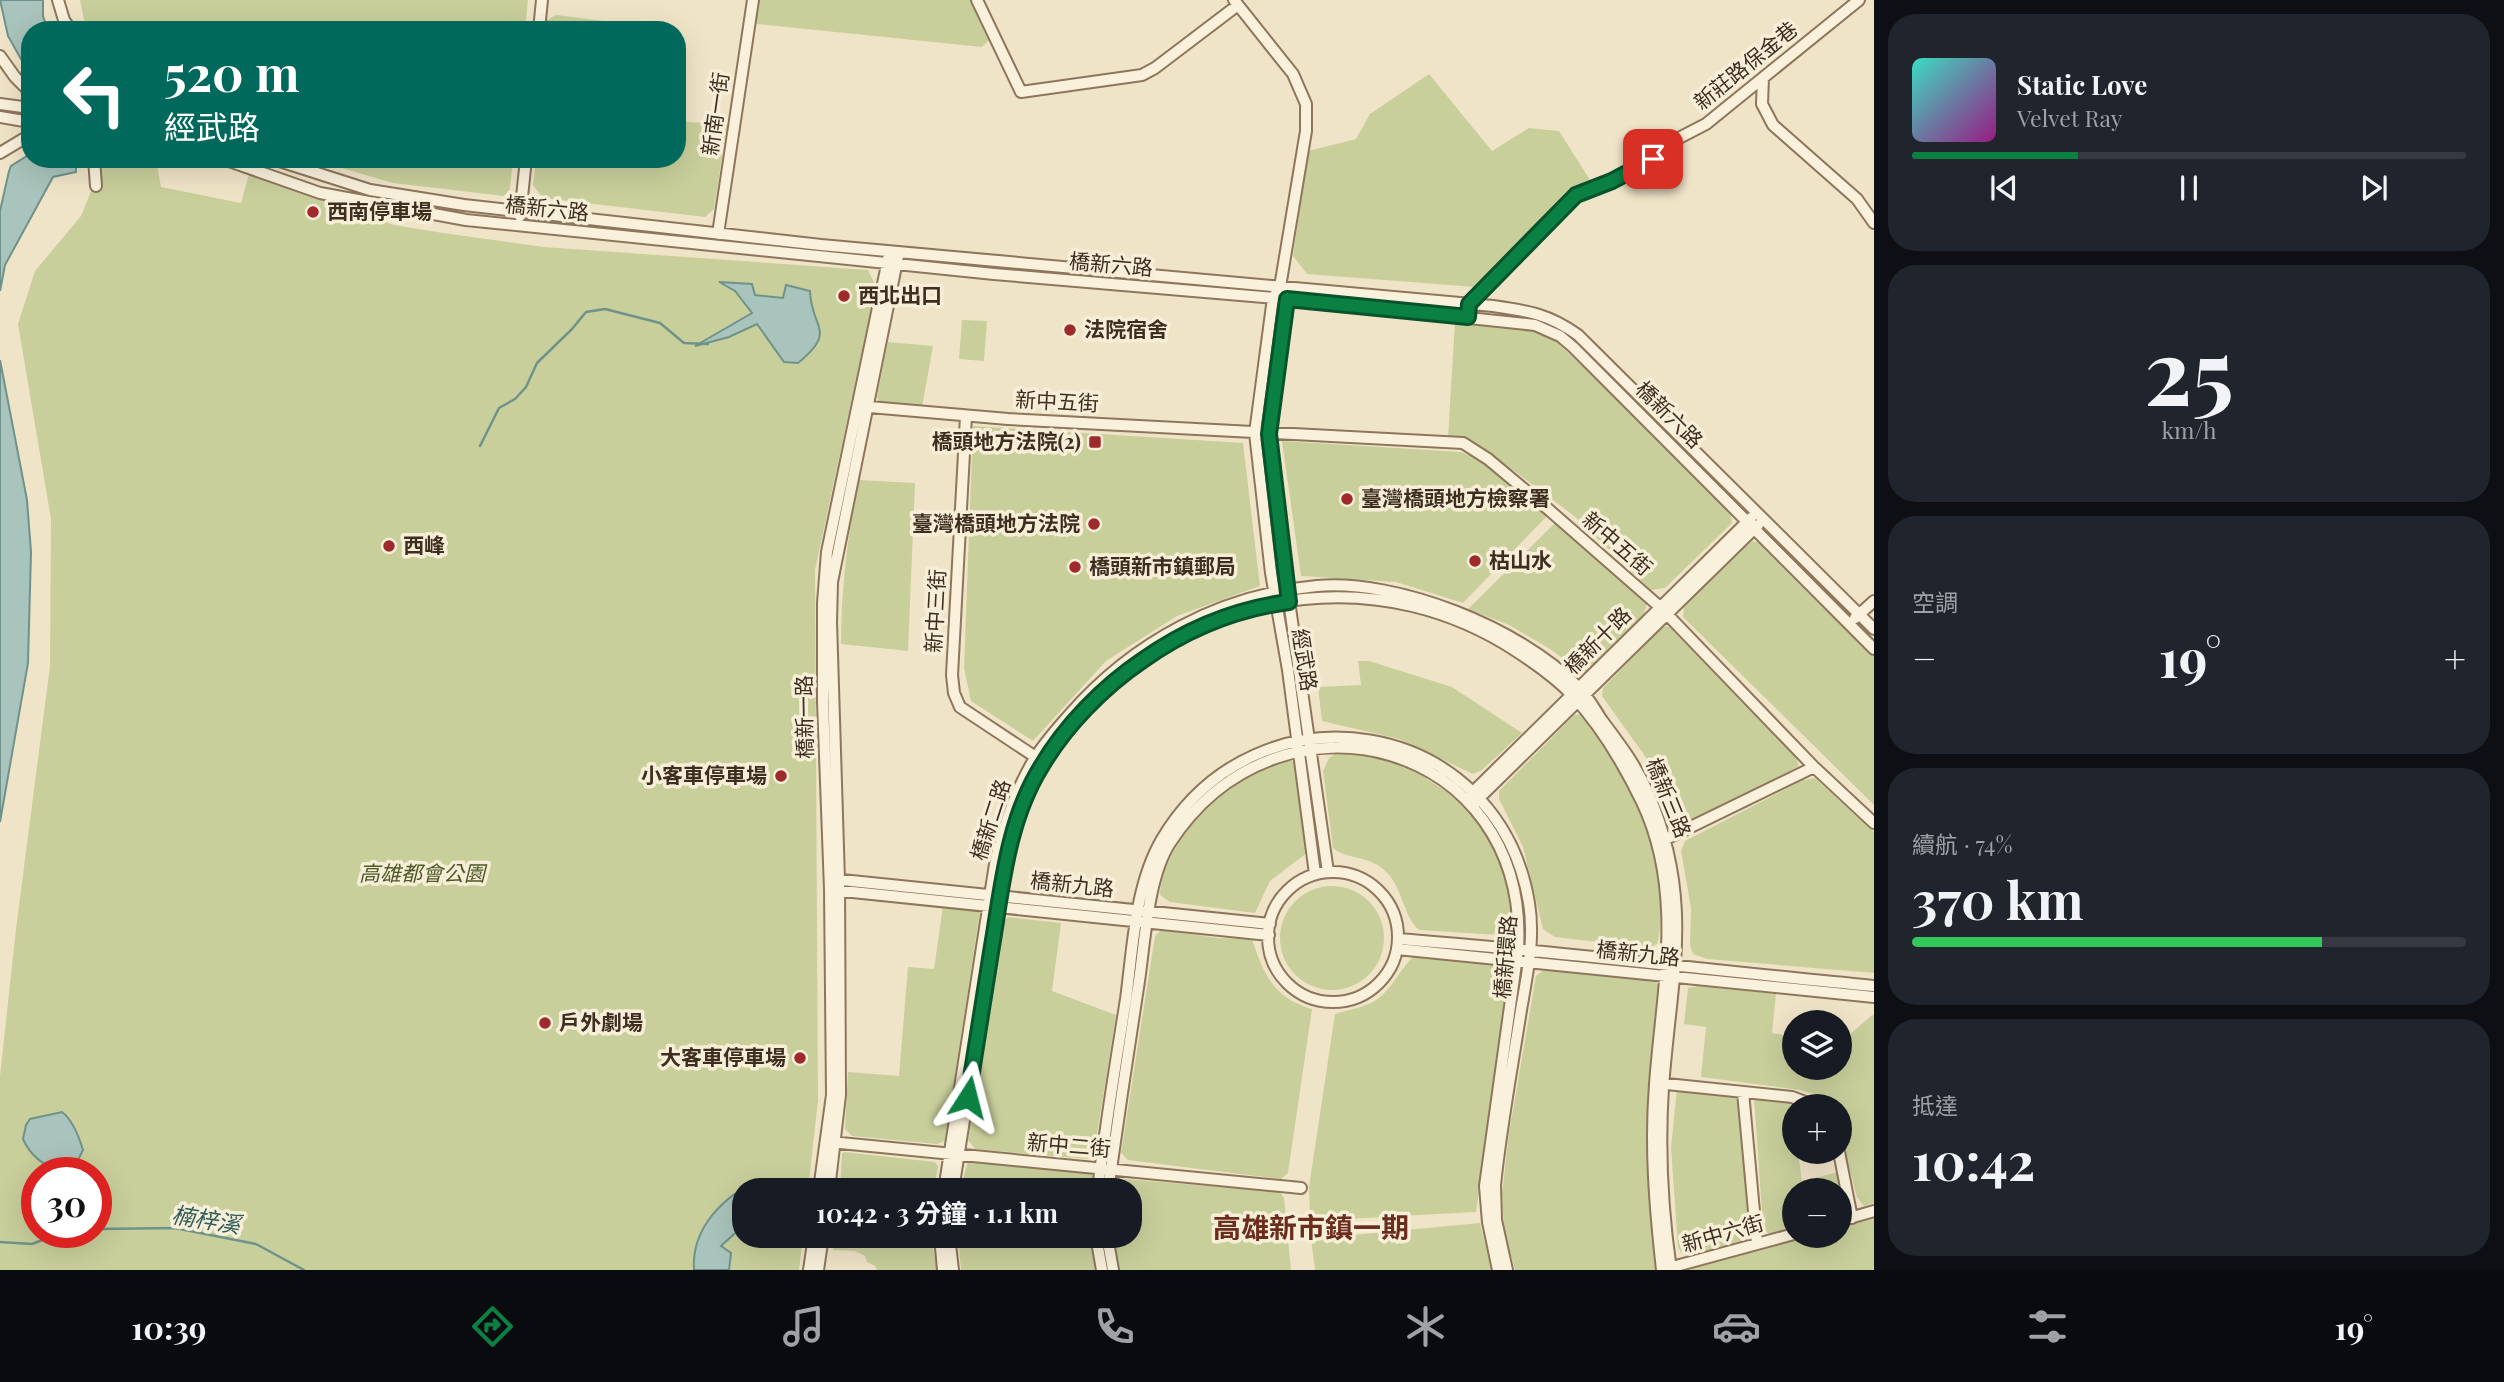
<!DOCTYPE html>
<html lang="zh-TW">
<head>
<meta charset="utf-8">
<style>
	body { margin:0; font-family:"Playfair Display","Noto Sans TC",serif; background:#20242c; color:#f1f3f6; height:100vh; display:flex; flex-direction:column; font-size:26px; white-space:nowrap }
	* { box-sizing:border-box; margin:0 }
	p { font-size:23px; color:#9ea1a6 }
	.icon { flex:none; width:38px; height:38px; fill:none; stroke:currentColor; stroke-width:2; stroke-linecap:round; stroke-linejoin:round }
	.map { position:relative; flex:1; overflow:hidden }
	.panel { display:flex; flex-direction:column; gap:14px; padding:14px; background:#0d0f14; width:630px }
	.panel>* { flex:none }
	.top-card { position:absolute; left:21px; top:21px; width:665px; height:147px; border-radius:28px; box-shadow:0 7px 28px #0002; background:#00695c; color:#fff; overflow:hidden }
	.tools { position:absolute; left:1782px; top:1010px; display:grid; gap:14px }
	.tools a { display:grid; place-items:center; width:70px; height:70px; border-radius:50%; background:#171b24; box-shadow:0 7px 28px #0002; font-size:35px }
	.speed { position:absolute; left:21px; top:1157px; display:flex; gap:14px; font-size:35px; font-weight:700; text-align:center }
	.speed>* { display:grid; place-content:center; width:91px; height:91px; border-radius:50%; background:#171b24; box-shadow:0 7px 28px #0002; line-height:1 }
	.speed .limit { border:10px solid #d22; background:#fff; color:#111 }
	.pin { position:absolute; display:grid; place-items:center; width:60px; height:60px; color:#fff; margin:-30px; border-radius:14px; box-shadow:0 4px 10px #0006 }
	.me { position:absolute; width:77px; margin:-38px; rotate:9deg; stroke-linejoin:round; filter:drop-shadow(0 0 5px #0008) }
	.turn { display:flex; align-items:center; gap:24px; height:147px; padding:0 28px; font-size:32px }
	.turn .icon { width:91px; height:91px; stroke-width:2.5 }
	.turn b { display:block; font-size:49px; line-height:60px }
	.big { font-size:52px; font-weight:700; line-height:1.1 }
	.panel .tile { flex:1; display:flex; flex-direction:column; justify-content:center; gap:10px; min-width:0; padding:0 24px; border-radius:28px; background:#20242c }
	.panel .dial { align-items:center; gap:0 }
	.dial b { font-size:91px; line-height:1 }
	.song { display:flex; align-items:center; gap:21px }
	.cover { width:84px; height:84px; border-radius:10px; background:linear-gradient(135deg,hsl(170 70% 55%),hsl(310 70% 35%)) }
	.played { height:7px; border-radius:4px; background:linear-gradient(90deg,#0b8043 30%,#363941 30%) }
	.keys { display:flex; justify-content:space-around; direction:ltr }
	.heat { display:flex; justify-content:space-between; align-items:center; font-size:38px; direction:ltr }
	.charge { height:10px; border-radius:5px; background:linear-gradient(90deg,#34c759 74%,#363941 0) }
	.trip { position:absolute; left:732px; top:1178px; width:410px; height:70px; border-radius:28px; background:#171b24; box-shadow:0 7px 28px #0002; font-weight:700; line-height:70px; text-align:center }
	.tab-bar { display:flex; height:112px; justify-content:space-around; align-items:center; background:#090b0e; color:#9ea1a6 }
	.tab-bar .icon { width:49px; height:49px }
	.tab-bar .active { color:#0b8043 }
	.tab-bar b { font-size:32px; color:#f1f3f6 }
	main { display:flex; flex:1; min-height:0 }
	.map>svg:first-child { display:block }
	.green { fill:#c9cf9b; fill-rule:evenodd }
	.water { fill:#a9c4bc; stroke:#6f938a; stroke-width:2 }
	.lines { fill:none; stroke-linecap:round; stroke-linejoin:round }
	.stream { stroke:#6f938a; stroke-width:2.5 }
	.minor-casing { stroke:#8d765c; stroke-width:14 }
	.minor { stroke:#faf1dc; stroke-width:10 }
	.route-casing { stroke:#07532c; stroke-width:18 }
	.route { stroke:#0b8043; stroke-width:12 }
	.poi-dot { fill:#9e2a2b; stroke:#f7eed8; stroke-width:2.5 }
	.labels { text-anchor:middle; stroke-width:7; stroke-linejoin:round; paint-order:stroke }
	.street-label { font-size:21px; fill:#3d2e20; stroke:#f7eed8 }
	.poi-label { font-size:21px; font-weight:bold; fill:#3d2e20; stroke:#f7eed8; text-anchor:start }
	.park-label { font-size:21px; font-style:italic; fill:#4d5a26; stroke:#f7eed8 }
	.water-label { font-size:23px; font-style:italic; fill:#2f5d5a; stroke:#f7eed8 }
	.district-label { font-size:28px; font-weight:bold; fill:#6b2e1e; stroke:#f7eed8 }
</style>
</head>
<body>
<main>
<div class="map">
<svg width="1874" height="1270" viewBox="0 0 1874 1270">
	<rect width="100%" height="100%" fill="#f0e4c8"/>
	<!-- green -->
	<path class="green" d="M80,0H528L525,30H86Z
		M756,0H971L990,39L982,47L756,24L753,21Z
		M556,15L644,26L643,30H546V21Z
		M1429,74L1492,151L1529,128L1559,131L1590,180L1578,186L1475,287L1307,274L1293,256L1308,151L1356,139L1370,114Z
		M677,121L727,125L714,209L705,217L543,198L533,185L536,159H677Z
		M104,159H156L161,187L241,203L249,174L394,225L443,233L544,247L868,270L876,286L815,570L818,1101L808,1190H744V1236H803L799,1270H0V1076L16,929L50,666L51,519L18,324L35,271L81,216ZM37,1172H96V1232H37Z
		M311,159H513L510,189L504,196L393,183Z
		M962,320L987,321L984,361L959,359Z
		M1455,321L1530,329L1553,339L1652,430L1731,513L1732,523L1665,588L1651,590L1574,516L1492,454L1465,438H1448Z
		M888,342L933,346L922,407L881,405L877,397Z
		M973,426L1243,443L1260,586L1177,616L1106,661L1033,741L971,701L964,668Z
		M1282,441L1461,452L1483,461L1548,515L1463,603L1396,582L1301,576Z
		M858,480L915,483L908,651L841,644C841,588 848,535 858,480Z
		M1555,523L1647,604L1644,614L1584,674L1550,649L1509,625L1468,609Z
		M1752,541L1762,543L1874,656V805L1683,617L1684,607L1718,571Z
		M1670,626L1796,757L1799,766L1687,824L1678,820L1655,770L1602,696L1603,688L1662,627Z
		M1358,661H1369L1452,687L1522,733L1482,770L1473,774L1399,739L1322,721L1318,687L1361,685Z
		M1581,714C1625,767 1661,836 1660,906C1660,919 1661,932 1657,944L1649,948L1555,937L1543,929L1523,847L1499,799V791L1574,715Z
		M1337,753C1357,755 1378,756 1397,761C1408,765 1420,774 1430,781C1490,818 1505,857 1513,925L1499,935L1419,930C1402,915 1403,885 1383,869C1368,856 1346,859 1333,848L1323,771L1329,758Z
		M1290,759L1299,768L1308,852L1270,881L1255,913L1170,902L1160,895C1163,836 1236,772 1290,759Z
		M1815,778L1874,832V973L1707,959L1693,954L1690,945L1691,908L1681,851L1685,841L1803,780Z
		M1280 938a52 52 0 1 1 104 0a52 52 0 1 1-104 0Z
		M943,906L980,911L945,1141L937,1144L852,1136L845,1129L848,1072L899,1076L908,967L934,969Z
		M1008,917L1061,923L1052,991L1116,1015L1094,1153L1088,1159L975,1149L968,1140L1002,923Z
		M1161,930L1218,938L1252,939C1263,973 1274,999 1312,1009L1288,1173L1281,1179L1128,1160L1121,1153L1155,936Z
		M1414,956L1503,964L1511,976L1476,1212L1310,1221L1309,1187L1335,1014C1348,1010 1361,1008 1373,1002C1391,992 1399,970 1414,956Z
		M1547,967L1656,981L1659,989L1647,1142V1176L1658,1270H1515L1504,1231L1502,1194L1509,1133L1536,976Z
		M1697,986L1776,994L1772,1033L1794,1037V1068H1839V1044L1872,1015L1874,1016V1203L1864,1206L1857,1197L1839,1131V1106H1829L1825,1097L1800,1090L1701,1077L1706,1027L1684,1024L1688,988Z
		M1677,1088L1736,1094L1740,1098L1752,1232L1751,1238L1687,1256L1682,1254L1678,1247L1671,1148Z
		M1754,1098L1791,1100L1794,1152H1798L1802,1181L1839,1172L1845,1214L1839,1216V1190H1794V1228L1774,1235L1768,1233L1763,1227Z
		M844,1152L935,1162L938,1166L934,1190H840L842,1154Z
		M968,1162L1093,1174L1091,1190H960Z
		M1124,1179L1280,1192L1284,1198L1291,1270H1119L1114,1251V1236H1129V1190H1116V1181Z
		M1874,1218V1270H1688L1811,1236H1839V1228Z
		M1480,1223L1492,1270H1315L1311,1239Z
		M835,1236H931L937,1270H877L875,1266L867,1262L865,1256L855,1251L833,1250Z
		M958,1236H1089L1095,1270H961Z"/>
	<!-- water -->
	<path class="water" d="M0,0H43V16L48,30H30V75L8,36Z
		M30,154V159H76V172L53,177L5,265L0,291V211L9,171L11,166Z
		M719,282L752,284L755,295L783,298L786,285L810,291C811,329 838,330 798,363L784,362L757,324L729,337L695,346L752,313L735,291Z
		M0,360L27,500L31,552L28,663L0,822Z
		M62,1112C73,1120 79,1137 83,1150L79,1158L61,1171C44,1166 30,1155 23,1139L26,1125L30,1119Z
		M761,1179L767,1184L768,1190H744V1225L721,1246L731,1253L729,1270H694C691,1227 725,1195 761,1179Z"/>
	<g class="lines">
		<!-- stream -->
		<path class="stream" d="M480,446L499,408L515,399L526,387L537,363L572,329L586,312L605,309L660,323L684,343L708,344
			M96,1229L175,1228L256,1244L304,1270
			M0,1242L32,1244L60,1233L73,1232"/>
		<defs>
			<path id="minor" d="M58,0L64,20L71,30
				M977,0L1021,92L1142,75L1155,68L1238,5
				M1234,0L1293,74L1306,104V131L1280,287L1273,298L1255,433L1271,573L1288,670L1315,874
				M539,30L542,0
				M0,56L15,77L30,92
				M1763,78L1762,104L1773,125L1857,199L1874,223
				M0,104L30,108
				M0,117L30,122
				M0,153L30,135
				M94,159L96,186
				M223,159L320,193L466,220L994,274L1287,299L1535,325L1560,336L1573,347L1874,649
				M273,159L370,190L464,205L821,245L1493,306C1528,311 1549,314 1578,335L1874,629
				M520,216L526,159
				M718,234L753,0
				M1285,295L1287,299L1269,434L1286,580L1328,872
				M1469,306L1576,195L1612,181L1653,159L1677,139L1706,124L1859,0
				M858,406L1008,419L1463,443L1488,459L1548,509L1660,607L1814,767L1874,823
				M966,416L952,675L954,693L960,707L1040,760
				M1855,618L1874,601
				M1468,797L1751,518
				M1474,803L1758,525
				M1662,841L1814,767
				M1268 937a65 65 0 1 1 130 0a65 65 0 1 1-130 0Z
				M832,879L1270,924
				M833,890L1269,935
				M1398,939C1557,951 1715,971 1874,986
				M1397,949L1874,997
				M1657,1083L1792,1097L1816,1106
				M1743,1092L1757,1244
				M830,1142L1301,1188
				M1839,1152L1852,1218
				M819,1190L832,1095L830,889L823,702V603L827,552L889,255
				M829,1190L840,1095L839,880L831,622L832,582L898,256
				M944,1190L995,864C1003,829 1014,794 1032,763C1042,745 1057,729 1070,714C1133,642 1220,595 1317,586C1398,579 1520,628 1577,686C1587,695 1594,708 1601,719C1619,743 1636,765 1648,793C1695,900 1671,978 1663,1087C1659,1149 1662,1209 1671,1270
				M953,1190L1004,867C1012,833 1023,797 1041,767C1057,738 1081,713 1105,691C1218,585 1385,565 1516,651C1536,664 1557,679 1573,696C1602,727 1624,765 1642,802C1685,893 1662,989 1655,1084C1650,1147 1655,1207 1662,1270
				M1098,1190C1105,1126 1116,1062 1126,999C1133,947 1135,885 1162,839C1258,678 1498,716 1529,903C1535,939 1527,975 1521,1010C1512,1068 1501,1126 1495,1185L1496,1220L1507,1270
				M1108,1190C1118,1120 1128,1051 1139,981C1145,940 1148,877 1170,843C1280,674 1530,742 1518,949L1485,1186L1488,1222L1498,1270
				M1839,1221L1874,1211
				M940,1236L943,1270
				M949,1236L953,1270
				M1096,1236L1102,1270
				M1107,1236L1113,1270
				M1665,1269L1794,1234
				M809,1270L814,1236
				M818,1270L823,1236"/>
		</defs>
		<!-- minor casing -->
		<use href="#minor" class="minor-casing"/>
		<!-- minor -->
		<use href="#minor" class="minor"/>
	</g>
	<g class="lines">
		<defs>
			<path id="route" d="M968,1097C977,1042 985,988 994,934C1003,877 1010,817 1041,767C1065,726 1103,687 1143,660C1187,629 1234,609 1289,602L1269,434L1287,299L1468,317L1469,304L1576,195L1612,181L1653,159"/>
		</defs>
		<!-- route casing -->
		<use href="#route" class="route-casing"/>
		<!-- route -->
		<use href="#route" class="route"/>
	</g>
	<!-- markers -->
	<g class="poi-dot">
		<circle cx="313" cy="212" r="7"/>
		<circle cx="844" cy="296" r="7"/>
		<circle cx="1070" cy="330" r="7"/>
		<rect x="1088" y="435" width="14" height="14" rx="3.5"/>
		<circle cx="1347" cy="499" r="7"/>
		<circle cx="1094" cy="524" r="7"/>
		<circle cx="389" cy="546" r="7"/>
		<circle cx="1475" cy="561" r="7"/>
		<circle cx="1075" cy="567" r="7"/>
		<circle cx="781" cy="776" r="7"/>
		<circle cx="545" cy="1023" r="7"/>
		<circle cx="800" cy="1058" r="7"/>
	</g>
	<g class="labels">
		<!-- street labels -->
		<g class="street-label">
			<text transform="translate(1746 66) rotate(-39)" y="7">新莊路保金巷</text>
			<text transform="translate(716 114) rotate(-82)" y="7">新南一街</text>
			<text transform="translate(547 209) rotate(6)" y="7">橋新六路</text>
			<text transform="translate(1111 265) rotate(5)" y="7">橋新六路</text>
			<text transform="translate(1057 402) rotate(3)" y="7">新中五街</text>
			<text transform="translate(1669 415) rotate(45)" y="7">橋新六路</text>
			<text transform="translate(1617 544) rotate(41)" y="7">新中五街</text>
			<text transform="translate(936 611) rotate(-87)" y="7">新中三街</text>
			<text transform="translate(1598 641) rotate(-45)" y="7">橋新十路</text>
			<text transform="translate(1304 660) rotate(81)" y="7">經武路</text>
			<text transform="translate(805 717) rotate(-91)" y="7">橋新一路</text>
			<text transform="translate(1668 798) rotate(68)" y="7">橋新三路</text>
			<text transform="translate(991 820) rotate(-72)" y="7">橋新二路</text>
			<text transform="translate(1072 885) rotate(6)" y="7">橋新九路</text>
			<text transform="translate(1638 954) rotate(6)" y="7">橋新九路</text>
			<text transform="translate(1506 957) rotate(-85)" y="7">橋新環路</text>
			<text transform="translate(1069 1146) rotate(5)" y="7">新中二街</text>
			<text transform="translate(1723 1234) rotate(-16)" y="7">新中六街</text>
		</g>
		<!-- poi labels -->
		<g class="poi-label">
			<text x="327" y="219">西南停車場</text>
			<text x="858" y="303">西北出口</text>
			<text x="1084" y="337">法院宿舍</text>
			<text x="1081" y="449" text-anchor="end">橋頭地方法院(2)</text>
			<text x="1361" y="506">臺灣橋頭地方檢察署</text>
			<text x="1080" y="531" text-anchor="end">臺灣橋頭地方法院</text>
			<text x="403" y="553">西峰</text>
			<text x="1489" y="568">枯山水</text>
			<text x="1089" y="574">橋頭新市鎮郵局</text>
			<text x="767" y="783" text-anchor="end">小客車停車場</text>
			<text x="559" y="1030">戶外劇場</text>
			<text x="786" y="1065" text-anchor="end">大客車停車場</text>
		</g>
		<!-- park labels -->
		<g class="park-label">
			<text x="422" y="881">高雄都會公園</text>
		</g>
		<!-- water labels -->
		<g class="water-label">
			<text transform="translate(206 1220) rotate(9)" y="8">楠梓溪</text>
		</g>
		<!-- district labels -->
		<g class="district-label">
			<text x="1311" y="1238">高雄新市鎮一期</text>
		</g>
	</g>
</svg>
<div class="tools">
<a><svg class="icon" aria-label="layers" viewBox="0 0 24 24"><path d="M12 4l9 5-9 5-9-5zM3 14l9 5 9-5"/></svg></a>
<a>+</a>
<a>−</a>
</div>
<div class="speed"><div class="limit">30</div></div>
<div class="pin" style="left:1653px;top:159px;background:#d93025"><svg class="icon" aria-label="arrive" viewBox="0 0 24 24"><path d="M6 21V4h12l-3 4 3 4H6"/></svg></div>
<svg class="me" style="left:968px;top:1097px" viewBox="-20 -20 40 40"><path d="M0-17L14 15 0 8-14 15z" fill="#0b8043" stroke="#fff" stroke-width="4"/></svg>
<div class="trip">10:42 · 3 分鐘 · 1.1 km</div>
<div class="top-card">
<div class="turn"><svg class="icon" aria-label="left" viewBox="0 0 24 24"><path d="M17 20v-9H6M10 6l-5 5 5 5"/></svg><div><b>520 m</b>經武路</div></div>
</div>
</div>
<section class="panel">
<div class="tile">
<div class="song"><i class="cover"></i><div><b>Static Love</b><p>Velvet Ray</p></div></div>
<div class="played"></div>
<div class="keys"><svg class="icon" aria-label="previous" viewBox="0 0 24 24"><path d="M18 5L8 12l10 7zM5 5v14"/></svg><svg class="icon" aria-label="pause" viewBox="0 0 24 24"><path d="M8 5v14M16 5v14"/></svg><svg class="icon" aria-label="next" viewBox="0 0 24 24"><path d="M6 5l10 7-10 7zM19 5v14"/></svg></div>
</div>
<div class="tile dial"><b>25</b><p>km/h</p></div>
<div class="tile"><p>空調</p>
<div class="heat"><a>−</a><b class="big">19°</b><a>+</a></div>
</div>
<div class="tile"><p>續航 · 74%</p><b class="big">370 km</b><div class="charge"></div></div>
<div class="tile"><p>抵達</p><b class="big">10:42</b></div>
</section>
</main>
<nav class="tab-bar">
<b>10:39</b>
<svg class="icon active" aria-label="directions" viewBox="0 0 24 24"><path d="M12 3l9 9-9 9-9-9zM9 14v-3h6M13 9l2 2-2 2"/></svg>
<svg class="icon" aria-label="music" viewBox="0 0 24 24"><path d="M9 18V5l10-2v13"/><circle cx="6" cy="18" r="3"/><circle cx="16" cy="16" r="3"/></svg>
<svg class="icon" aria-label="phone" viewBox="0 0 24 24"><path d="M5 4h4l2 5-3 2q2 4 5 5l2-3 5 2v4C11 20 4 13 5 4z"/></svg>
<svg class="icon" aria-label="climate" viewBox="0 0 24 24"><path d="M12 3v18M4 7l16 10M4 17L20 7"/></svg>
<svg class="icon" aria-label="car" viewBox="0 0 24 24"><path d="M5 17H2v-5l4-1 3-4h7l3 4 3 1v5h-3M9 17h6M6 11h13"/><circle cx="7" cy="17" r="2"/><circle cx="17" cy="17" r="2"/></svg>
<svg class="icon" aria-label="filters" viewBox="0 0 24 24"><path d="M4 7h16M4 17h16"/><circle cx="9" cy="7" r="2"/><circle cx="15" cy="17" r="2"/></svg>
<b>19°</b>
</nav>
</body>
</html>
